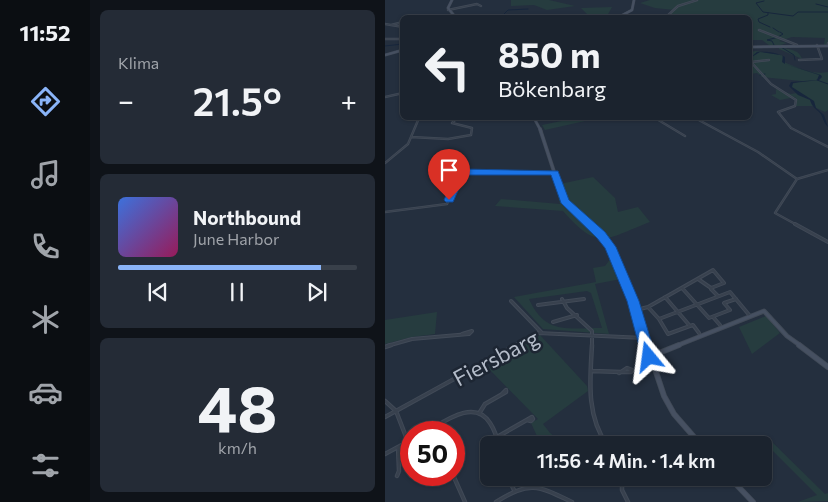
<!DOCTYPE html>
<html lang="de">
<head>
<meta charset="utf-8">
<style>
	body { margin:0; font-family:Commissioner,sans-serif; background:#242b36; color:#f1f3f6; height:100vh; display:flex; flex-direction:column; font-size:19px; white-space:nowrap }
	* { box-sizing:border-box; margin:0 }
	p { font-size:16px; color:#a0a4aa }
	.icon { flex:none; width:28px; height:28px; fill:none; stroke:currentColor; stroke-width:2; stroke-linecap:round; stroke-linejoin:round }
	.map { position:relative; flex:1; overflow:hidden }
	.side { display:flex; flex-direction:column; gap:10px; padding:10px; background:#0f1319; width:295px }
	.side>* { flex:none }
	.banner { position:absolute; left:15px; top:15px; width:352px; height:105px; border-radius:8px; box-shadow:0 1px 4px #0004,0 0 0 1px #39404a; background:#1b232e; color:#f1f3f6; overflow:hidden }
	.speed { position:absolute; left:15px; top:421px; display:flex; gap:10px; font-size:25px; font-weight:700; text-align:center }
	.speed>* { display:grid; place-content:center; width:65px; height:65px; border-radius:50%; background:#1b232e; box-shadow:0 1px 4px #0004,0 0 0 1px #39404a; line-height:1 }
	.speed .limit { border:8px solid #d22; background:#fff; color:#111 }
	.pin { position:absolute; display:grid; place-items:center; width:42px; height:42px; color:#fff; margin:-51px -21px; border-radius:50% 50% 50% 0; rotate:-45deg; box-shadow:0 0 5px #0007 }
	.pin .icon { rotate:45deg }
	.me { position:absolute; width:55px; margin:-28px; rotate:344deg; stroke-linejoin:round; filter:drop-shadow(0 0 4px #0008) }
	.turn { display:flex; align-items:center; gap:18px; height:105px; padding:0 15px; font-size:22px }
	.turn .icon { width:65px; height:65px; stroke-width:2.5 }
	.turn b { display:block; font-size:35px; line-height:42px }
	.big { font-size:38px; font-weight:600; line-height:1.1 }
	.side .card { flex:1; display:flex; flex-direction:column; justify-content:center; gap:8px; min-width:0; padding:0 18px; border-radius:8px; background:#242b36 }
	.side .dial { align-items:center; gap:0 }
	.dial b { font-size:65px; line-height:1 }
	.song { display:flex; align-items:center; gap:15px }
	.cover { width:60px; height:60px; border-radius:8px; background:linear-gradient(135deg,hsl(220 70% 55%),hsl(330 70% 35%)) }
	.played { height:5px; border-radius:2px; background:linear-gradient(90deg,#8ab4f8 85%,#39404a 85%) }
	.keys { display:flex; justify-content:space-around; direction:ltr }
	.heat { display:flex; justify-content:space-between; align-items:center; font-size:28px; direction:ltr }
	.trip { position:absolute; left:95px; top:436px; width:292px; height:50px; border-radius:8px; background:#1b232e; box-shadow:0 1px 4px #0004,0 0 0 1px #39404a; font-weight:600; line-height:50px; text-align:center }
	main { display:flex; flex:1; min-height:0 }
	.dock { display:flex; flex-direction:column; width:90px; justify-content:space-around; align-items:center; background:#0b0e12; color:#a0a4aa }
	.dock .icon { width:35px; height:35px }
	.dock .active { color:#8ab4f8 }
	.dock b { font-size:22px; color:#f1f3f6 }
	.map>svg:first-child { display:block }
	.green { fill:#263c3f; fill-rule:evenodd }
	.water { fill:#17263c }
	.lines { fill:none; stroke-linecap:round; stroke-linejoin:round }
	.stream { stroke:#17263c; stroke-width:1 }
	.street-far2-casing { stroke:#414a57; stroke-width:2.5 }
	.street-far1-casing { stroke:#414a57; stroke-width:4 }
	.street-casing { stroke:#414a57; stroke-width:4.5 }
	.secondary-far3-casing { stroke:#414a57; stroke-width:3 }
	.secondary-far2-casing { stroke:#414a57; stroke-width:4 }
	.secondary-far1-casing { stroke:#414a57; stroke-width:5 }
	.secondary-casing { stroke:#414a57; stroke-width:6 }
	.street-far2 { stroke:#38414e; stroke-width:1 }
	.street-far1 { stroke:#38414e; stroke-width:2 }
	.street { stroke:#38414e; stroke-width:2.5 }
	.secondary-far3 { stroke:#465061; stroke-width:2 }
	.secondary-far2 { stroke:#465061; stroke-width:2.5 }
	.secondary-far1 { stroke:#465061; stroke-width:3 }
	.secondary { stroke:#465061; stroke-width:4.5 }
	.route { fill:#1a73e8; stroke:#114b97 }
	.labels { text-anchor:middle; stroke-width:5; stroke-linejoin:round; paint-order:stroke }
	.near-street-label { font-size:22px; fill:#b4bcc9; stroke:#1d2633 }
</style>
</head>
<body>
<main>
<nav class="dock">
<b>11:52</b>
<svg class="icon active" aria-label="directions" viewBox="0 0 24 24"><path d="M12 3l9 9-9 9-9-9zM9 14v-3h6M13 9l2 2-2 2"/></svg>
<svg class="icon" aria-label="music" viewBox="0 0 24 24"><path d="M9 18V5l10-2v13"/><circle cx="6" cy="18" r="3"/><circle cx="16" cy="16" r="3"/></svg>
<svg class="icon" aria-label="phone" viewBox="0 0 24 24"><path d="M5 4h4l2 5-3 2q2 4 5 5l2-3 5 2v4C11 20 4 13 5 4z"/></svg>
<svg class="icon" aria-label="climate" viewBox="0 0 24 24"><path d="M12 3v18M4 7l16 10M4 17L20 7"/></svg>
<svg class="icon" aria-label="car" viewBox="0 0 24 24"><path d="M5 17H2v-5l4-1 3-4h7l3 4 3 1v5h-3M9 17h6M6 11h13"/><circle cx="7" cy="17" r="2"/><circle cx="17" cy="17" r="2"/></svg>
<svg class="icon" aria-label="filters" viewBox="0 0 24 24"><path d="M4 7h16M4 17h16"/><circle cx="9" cy="7" r="2"/><circle cx="15" cy="17" r="2"/></svg>
</nav>
<section class="side">
<div class="card"><p>Klima</p>
<div class="heat"><a>−</a><b class="big">21.5°</b><a>+</a></div>
</div>
<div class="card">
<div class="song"><i class="cover"></i><div><b>Northbound</b><p>June Harbor</p></div></div>
<div class="played"></div>
<div class="keys"><svg class="icon" aria-label="previous" viewBox="0 0 24 24"><path d="M18 5L8 12l10 7zM5 5v14"/></svg><svg class="icon" aria-label="pause" viewBox="0 0 24 24"><path d="M8 5v14M16 5v14"/></svg><svg class="icon" aria-label="next" viewBox="0 0 24 24"><path d="M6 5l10 7-10 7zM19 5v14"/></svg></div>
</div>
<div class="card dial"><b>48</b><p>km/h</p></div>
</section>
<div class="map">
<svg width="443" height="502" viewBox="0 0 443 502">
	<rect width="100%" height="100%" fill="#242f3e"/>
	<!-- green -->
	<path class="green" d="M126,0H164L190,6L162,10L149,5L126,6Z
		M265,0H443V45H439L440,38L407,37L394,41L402,43L396,45L399,48C407,50 414,50 417,59L394,49V47L385,46L377,40H365V18L281,17L290,10L270,8L255,3Z
		M227,7L221,18L205,17L196,8Z
		M371,51L397,55L399,62C413,68 428,75 443,72V110L440,112L427,106H411L412,100L410,97L395,100L386,95L391,94V89L406,94L412,93L407,88V84L416,81L377,77L372,73L365,74V52Z
		M191,118H197L200,121L160,130L157,125Z
		M208,177L230,198L233,212L253,207L265,222C220,239 214,252 178,211L110,206L116,199L175,204L170,185Z
		M227,257L236,279L210,284L224,334L158,329L129,297L211,282L208,268L220,266ZM202,291L206,293L217,328C183,328 160,335 144,299Z
		M52,312L50,334L27,337L0,344V320Z
		M381,316L395,333L367,354L354,327Z
		M155,335L202,386L203,391L158,424L165,433L177,442L173,445H156L146,423L153,419L103,368Z
		M383,438L440,494L443,493V501L413,502L432,495L384,447L380,442Z"/>
	<!-- water -->
	<path class="water" d="M372,52C381,51 392,52 400,57V64L436,75L437,77L434,80L408,83L407,87L429,101L431,108L439,115L443,127C438,123 438,116 435,113C430,108 427,107 425,100L413,95L404,86L406,82L432,80L434,75L400,64L397,62L398,56L395,55L375,52L365,58Z"/>
	<g class="lines">
		<!-- stream -->
		<path class="stream" d="M379,1L371,3L378,12L408,16L413,12H443
			M431,4L443,7
			M383,13V15L373,19L374,22L385,27
			M109,18L118,15L123,10L143,9
			M388,28L394,32
			M393,37L398,34L395,32
			M389,45L387,41L382,40L390,38
			M0,46L18,44
			M396,47L409,55L410,60
			M375,75L380,74
			M432,80L443,84"/>
		<defs>
			<path id="street-far2" d="M63,10L92,4L96,6
				M280,18L293,6L312,0
				M0,24L18,27
				M6,25L18,22
				M374,30L412,45
				M0,39H18
				M443,43V45
				M384,60L366,62L386,84L411,100L410,106L393,112L406,128L443,147
				M414,60L437,59L432,45
				M0,97L18,93
				M270,118L300,136
				M310,118L373,152L412,179
				M26,137L63,139L86,135L87,128L67,123L72,118
				M0,163L23,144L34,118
				M0,212L62,204L75,174L78,172L170,173
				M412,225L390,213L412,179L443,170"/>
			<path id="street-far1" d="M410,224L443,242
				M297,288L324,318L345,310L339,303L351,299
				M326,289L333,296
				M177,299L182,308L207,331V346
				M126,301L156,332
				M153,305L199,299
				M263,307L328,270L339,283L326,288L313,279
				M251,310L263,307L274,319L345,292L365,316
				M328,317L335,325
				M274,319L283,334L305,326L280,297
				M168,322L192,315
				M305,326L308,325L314,333
				M2,346L27,339L84,334L87,331L77,334
				M129,346L153,333L259,338"/>
			<path id="street" d="M207,345C205,380 201,415 222,445
				M0,347L6,345
				M242,368L247,370L246,372H236Z
				M207,371L236,372
				M234,373L236,372
				M0,401L11,411L23,442
				M95,412L100,404L121,392V390L117,394
				M0,417L131,345
				M41,432C59,422 89,398 105,423C109,429 112,437 113,445
				M112,437L147,417L148,419L146,421L142,420
				M0,454L26,440
				M68,475L80,502
				M12,476L14,471L13,447
				M123,478L129,490
				M237,478V490L243,502
				M50,480L58,475
				M111,502C145,481 152,485 187,502"/>
			<path id="secondary-far3" d="M67,0L63,8L71,18
				M232,18L247,10L249,0
				M365,47L443,46
				M0,55L18,50
				M149,118L156,131"/>
			<path id="secondary-far2" d="M155,129L178,199L205,225"/>
			<path id="secondary-far1" d="M204,224C237,255 249,304 263,346
				M291,346L379,311L402,336L416,346"/>
			<path id="secondary" d="M262,345L279,396L289,414L316,445
				M414,345L443,367
				M264,357L294,345
				M345,478L368,502"/>
		</defs>
		<!-- street-far2 casing -->
		<use href="#street-far2" class="street-far2-casing"/>
		<!-- street-far1 casing -->
		<use href="#street-far1" class="street-far1-casing"/>
		<!-- street casing -->
		<use href="#street" class="street-casing"/>
		<!-- secondary-far3 casing -->
		<use href="#secondary-far3" class="secondary-far3-casing"/>
		<!-- secondary-far2 casing -->
		<use href="#secondary-far2" class="secondary-far2-casing"/>
		<!-- secondary-far1 casing -->
		<use href="#secondary-far1" class="secondary-far1-casing"/>
		<!-- secondary casing -->
		<use href="#secondary" class="secondary-casing"/>
		<!-- street-far2 -->
		<use href="#street-far2" class="street-far2"/>
		<!-- street-far1 -->
		<use href="#street-far1" class="street-far1"/>
		<!-- street -->
		<use href="#street" class="street"/>
		<!-- secondary-far3 -->
		<use href="#secondary-far3" class="secondary-far3"/>
		<!-- secondary-far2 -->
		<use href="#secondary-far2" class="secondary-far2"/>
		<!-- secondary-far1 -->
		<use href="#secondary-far1" class="secondary-far1"/>
		<!-- secondary -->
		<use href="#secondary" class="secondary"/>
	</g>
	<!-- route -->
	<path class="route" d="M78,169L173,171L184,200L220,232L231,247L254,301L271,357L269,361L264,363L259,361L257,357L242,301L220,248L212,238L176,203L166,175H80L68,202H61L59,200L70,174Z"/>
	<g class="labels">
		<!-- near-street labels -->
		<g class="near-street-label">
			<text transform="translate(111 358) rotate(-28)" y="8">Fiersbarg</text>
		</g>
	</g>
</svg>
<div class="speed"><div class="limit">50</div></div>
<div class="pin" style="left:64px;top:200px;background:#d93025"><svg class="icon" aria-label="arrive" viewBox="0 0 24 24"><path d="M6 21V4h12l-3 4 3 4H6"/></svg></div>
<svg class="me" style="left:264px;top:357px" viewBox="-20 -20 40 40"><path d="M0-17L14 15 0 8-14 15z" fill="#1a73e8" stroke="#fff" stroke-width="4"/></svg>
<div class="trip">11:56 · 4 Min. · 1.4 km</div>
<div class="banner">
<div class="turn"><svg class="icon" aria-label="left" viewBox="0 0 24 24"><path d="M17 20v-9H6M10 6l-5 5 5 5"/></svg><div><b>850 m</b>Bökenbarg</div></div>
</div>
</div>
</main>
</body>
</html>
